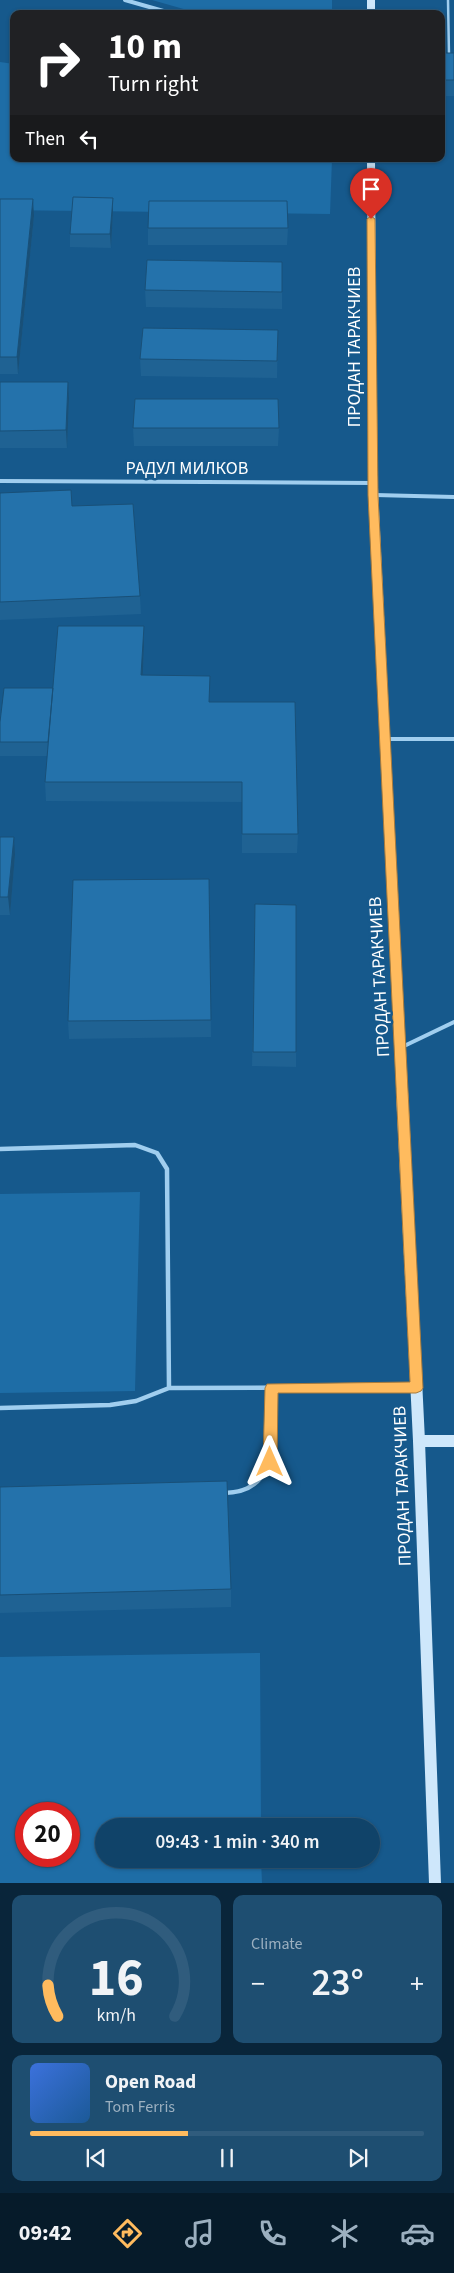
<!DOCTYPE html>
<html lang="en">
<head>
<meta charset="utf-8">
<style>
	body { margin:0; font-family:"Source Sans 3",sans-serif; background:#1e4e71; color:#f1f3f6; height:100vh; display:flex; flex-direction:column; font-size:19px; white-space:nowrap }
	* { box-sizing:border-box; margin:0 }
	p { font-size:16px; color:#9cb0c0 }
	.icon { flex:none; width:28px; height:28px; fill:none; stroke:currentColor; stroke-width:2; stroke-linecap:round; stroke-linejoin:round }
	.map { position:relative; height:1883px; overflow:hidden }
	.panel { display:flex; flex-direction:column; gap:12px; padding:12px; background:#09253a; flex:1 }
	.panel>* { flex:none }
	.top-card { position:absolute; left:10px; top:10px; width:435px; height:152px; border-radius:10px; box-shadow:0 1px 4px #0004,0 0 0 1px #305c7d; background:#202124; color:#fff; overflow:hidden }
	.speed { position:absolute; left:15px; top:1802px; display:flex; gap:10px; font-size:25px; font-weight:700; text-align:center }
	.speed>* { display:grid; place-content:center; width:65px; height:65px; border-radius:50%; background:#104369; box-shadow:0 1px 4px #0004,0 0 0 1px #305c7d; line-height:1 }
	.speed .limit { border:8px solid #d22; background:#fff; color:#111 }
	.pin { position:absolute; display:grid; place-items:center; width:42px; height:42px; color:#fff; margin:-51px -21px; border-radius:50% 50% 50% 0; rotate:-45deg; box-shadow:0 0 5px #0007 }
	.pin .icon { rotate:45deg }
	.me { position:absolute; width:55px; margin:-28px; rotate:0deg; stroke-linejoin:round; filter:drop-shadow(0 0 4px #0008) }
	.turn { display:flex; align-items:center; gap:18px; height:105px; padding:0 15px; font-size:22px }
	.turn .icon { width:65px; height:65px; stroke-width:2.5 }
	.turn b { display:block; font-size:35px; line-height:42px }
	.then { display:flex; align-items:center; height:48px; padding:0 15px; background:#0003; gap:10px; font-size:19px }
	.big { font-size:38px; font-weight:600; line-height:1.1 }
	.panel .card { flex:1; display:flex; flex-direction:column; justify-content:center; gap:8px; min-width:0; padding:0 18px; border-radius:10px; background:#1e4e71 }
	.panel .dial { align-items:center; gap:0 }
	.dial svg { height:130px; overflow:visible; fill:none; stroke:#305c7d; stroke-width:7; stroke-linecap:round; text-anchor:middle }
	.dial text { fill:#f1f3f6; stroke:none }
	.song { display:flex; align-items:center; gap:15px }
	.cover { width:60px; height:60px; border-radius:8px; background:linear-gradient(135deg,hsl(220 70% 55%),hsl(210 70% 35%)) }
	.played { height:5px; border-radius:2px; background:linear-gradient(90deg,#ffbb5e 40%,#305c7d 40%) }
	.keys { display:flex; justify-content:space-around; direction:ltr }
	.heat { display:flex; justify-content:space-between; align-items:center; font-size:28px; direction:ltr }
	.panel .tiles { flex:1; display:grid; gap:12px; grid-template-columns:1fr 1fr }
	.card:last-child { grid-column:span 2 }
	.trip { position:absolute; left:95px; top:1818px; width:285px; height:50px; border-radius:25px; background:#104369; box-shadow:0 1px 4px #0004,0 0 0 1px #305c7d; font-weight:600; line-height:50px; text-align:center }
	.tab-bar { display:flex; height:80px; justify-content:space-around; align-items:center; background:#061b2a; color:#9cb0c0 }
	.tab-bar .icon { width:35px; height:35px }
	.tab-bar .active { color:#ffbb5e }
	.tab-bar b { font-size:22px; color:#f1f3f6 }
	.map>svg:first-child { display:block }
	.green { fill:#1e6da6; fill-rule:evenodd }
	.lines { fill:none; stroke-linecap:round; stroke-linejoin:round }
	.lane-far2 { stroke:#a0ceef; stroke-width:2.5 }
	.lane-far1 { stroke:#a0ceef; stroke-width:4 }
	.lane { stroke:#a0ceef; stroke-width:4.5 }
	.street { stroke:#a0ceef; stroke-width:4 }
	.secondary-far2 { stroke:#cee7fb; stroke-width:8 }
	.secondary-far1 { stroke:#cee7fb; stroke-width:9 }
	.secondary { stroke:#cee7fb; stroke-width:12 }
	.wall { fill:#1f6293 }
	.shaded-wall { fill:#195078 }
	.building { fill:#2472ab; stroke:#195078 }
	.route { fill:#ffbb5e; stroke:#a67a3d }
	.labels { text-anchor:middle; stroke-width:5; stroke-linejoin:round; paint-order:stroke }
	.street-label { font-size:18px; fill:#fff; stroke:#16598c }
</style>
</head>
<body>
<div class="map">
<svg width="454" height="1883" viewBox="0 0 454 1883">
	<rect width="100%" height="100%" fill="#16598c"/>
	<!-- green -->
	<path class="green" d="M152,0H332V14H201Z
		M0,62L14,64V159H332L330,214L0,210Z
		M140,1192L135,1391L0,1393V1194Z
		M260,1653L261,1826H104V1859H261L262,1883H0V1657ZM26,1814H69V1856H26Z"/>
	<g class="lines">
		<!-- lane-far2 -->
		<path class="lane-far2" d="M441,55H449L448,0"/>
		<!-- lane-far1 -->
		<path class="lane-far1" d="M0,481L373,483
			M375,495L454,497
			M386,739H454
			M402,1047L454,1022"/>
		<!-- lane -->
		<path class="lane" d="M0,1149L135,1145L157,1153L167,1169L169,1388
			M0,1408L110,1405L136,1401L169,1388L415,1387
			M223,1493C284,1493 270,1431 271,1388"/>
		<!-- street -->
		<path class="street" d="M125,0L174,14"/>
		<!-- secondary-far2 -->
		<path class="secondary-far2" d="M371,0V14
			M371,159L373,478"/>
		<!-- secondary-far1 -->
		<path class="secondary-far1" d="M373,477L402,1093"/>
		<!-- secondary -->
		<path class="secondary" d="M402,1092L419,1441L435,1883
			M419,1441H454"/>
	</g>
	<!-- wall -->
	<path class="wall" d="M441,53H454V96H441Z
		M113,198V211L111,248L70,247V234Z
		M0,199L34,216L18,374H0Z
		M148,228H288L287,245H148Z
		M282,262V309L146,307L145,290Z
		M278,330L277,378L141,376L140,359Z
		M0,382L69,399L67,448H0Z
		M133,428H279L278,446H134Z
		M0,493L72,506L140,596L141,614L0,620Z
		M144,626V645L143,675L210,702L298,834L297,853H242V802L46,801L45,782L47,756H0V722L53,688Z
		M0,837L15,855L10,915H0Z
		M209,879L211,1037L69,1039L68,1021Z
		M255,904L296,1052V1067L252,1066Z
		M0,1487L231,1589V1607L0,1613Z"/>
	<!-- shaded-wall -->
	<path class="shaded-wall" d="M113,198V211L111,248L110,234Z
		M33,199L34,216L18,374L17,357Z
		M68,382L69,399L67,448L66,430Z
		M144,626V645L142,695L141,675Z
		M14,837L15,855L10,915L8,897Z"/>
	<!-- building -->
	<path class="building" d="M441,53H454V80H441Z
		M73,197L113,198L110,234H70Z
		M0,199H33L17,357H0Z
		M149,201H287L288,228H148Z
		M147,260L282,262V292L145,290Z
		M143,328L278,330L277,361L140,359Z
		M0,382H68L66,430L0,431Z
		M135,399H278L279,428H133Z
		M71,490L72,506L133,504L140,596L0,602V493Z
		M58,626H144L141,675L210,676L209,702H295L298,834H242V782H45Z
		M4,688H53L48,742H0V722Z
		M0,837H14L8,897H0Z
		M209,879L211,1020L68,1021L73,880Z
		M255,904L296,905V1052H253Z
		M227,1481L231,1589L0,1595V1487Z"/>
	<!-- route -->
	<path class="route" d="M371,216L375,219L378,495L423,1388L421,1391L416,1393H278L277,1462L275,1466L270,1468L265,1466L263,1462L265,1388L267,1384L410,1382L368,495L367,219Z"/>
	<g class="labels">
		<!-- street labels -->
		<g class="street-label">
			<text transform="translate(354 347) rotate(-90)" y="6">ПРОДАН ТАРАКЧИЕВ</text>
			<text x="187" y="474">РАДУЛ МИЛКОВ</text>
			<text transform="translate(379 977) rotate(-93)" y="6">ПРОДАН ТАРАКЧИЕВ</text>
			<text transform="translate(402 1486) rotate(-92)" y="6">ПРОДАН ТАРАКЧИЕВ</text>
		</g>
	</g>
</svg>
<div class="speed"><div class="limit">20</div></div>
<div class="pin" style="left:371px;top:219px;background:#d93025"><svg class="icon" aria-label="arrive" viewBox="0 0 24 24"><path d="M6 21V4h12l-3 4 3 4H6"/></svg></div>
<svg class="me" style="left:270px;top:1462px" viewBox="-20 -20 40 40"><path d="M0-17L14 15 0 8-14 15z" fill="#ffbb5e" stroke="#fff" stroke-width="4"/></svg>
<div class="trip">09:43 · 1 min · 340 m</div>
<div class="top-card">
<div class="turn"><svg class="icon" aria-label="right" viewBox="0 0 24 24"><path d="M7 20v-9h11M14 6l5 5-5 5"/></svg><div><b>10 m</b>Turn right</div></div>
<div class="then">Then<svg class="icon" aria-label="left" viewBox="0 0 24 24"><path d="M17 20v-9H6M10 6l-5 5 5 5"/></svg></div>
</div>
</div>
<section class="panel">
<div class="tiles">
<div class="card dial"><svg viewBox="0 0 100 80">
<path d="M14 69A42 42 0 1 1 86 69"/>
<path d="M14 69A42 42 0 0 1 8 50" stroke="#ffbb5e"/>
<text x="50" y="56" font-size="32" font-weight="700">16</text>
<text x="50" y="72" font-size="11">km/h</text>
</svg></div>
<div class="card"><p>Climate</p>
<div class="heat"><a>−</a><b class="big">23°</b><a>+</a></div>
</div>
<div class="card">
<div class="song"><i class="cover"></i><div><b>Open Road</b><p>Tom Ferris</p></div></div>
<div class="played"></div>
<div class="keys"><svg class="icon" aria-label="previous" viewBox="0 0 24 24"><path d="M18 5L8 12l10 7zM5 5v14"/></svg><svg class="icon" aria-label="pause" viewBox="0 0 24 24"><path d="M8 5v14M16 5v14"/></svg><svg class="icon" aria-label="next" viewBox="0 0 24 24"><path d="M6 5l10 7-10 7zM19 5v14"/></svg></div>
</div>
</div>
</section>
<nav class="tab-bar">
<b>09:42</b>
<svg class="icon active" aria-label="directions" viewBox="0 0 24 24"><path d="M12 3l9 9-9 9-9-9zM9 14v-3h6M13 9l2 2-2 2"/></svg>
<svg class="icon" aria-label="music" viewBox="0 0 24 24"><path d="M9 18V5l10-2v13"/><circle cx="6" cy="18" r="3"/><circle cx="16" cy="16" r="3"/></svg>
<svg class="icon" aria-label="phone" viewBox="0 0 24 24"><path d="M5 4h4l2 5-3 2q2 4 5 5l2-3 5 2v4C11 20 4 13 5 4z"/></svg>
<svg class="icon" aria-label="climate" viewBox="0 0 24 24"><path d="M12 3v18M4 7l16 10M4 17L20 7"/></svg>
<svg class="icon" aria-label="car" viewBox="0 0 24 24"><path d="M5 17H2v-5l4-1 3-4h7l3 4 3 1v5h-3M9 17h6M6 11h13"/><circle cx="7" cy="17" r="2"/><circle cx="17" cy="17" r="2"/></svg>
</nav>
</body>
</html>
